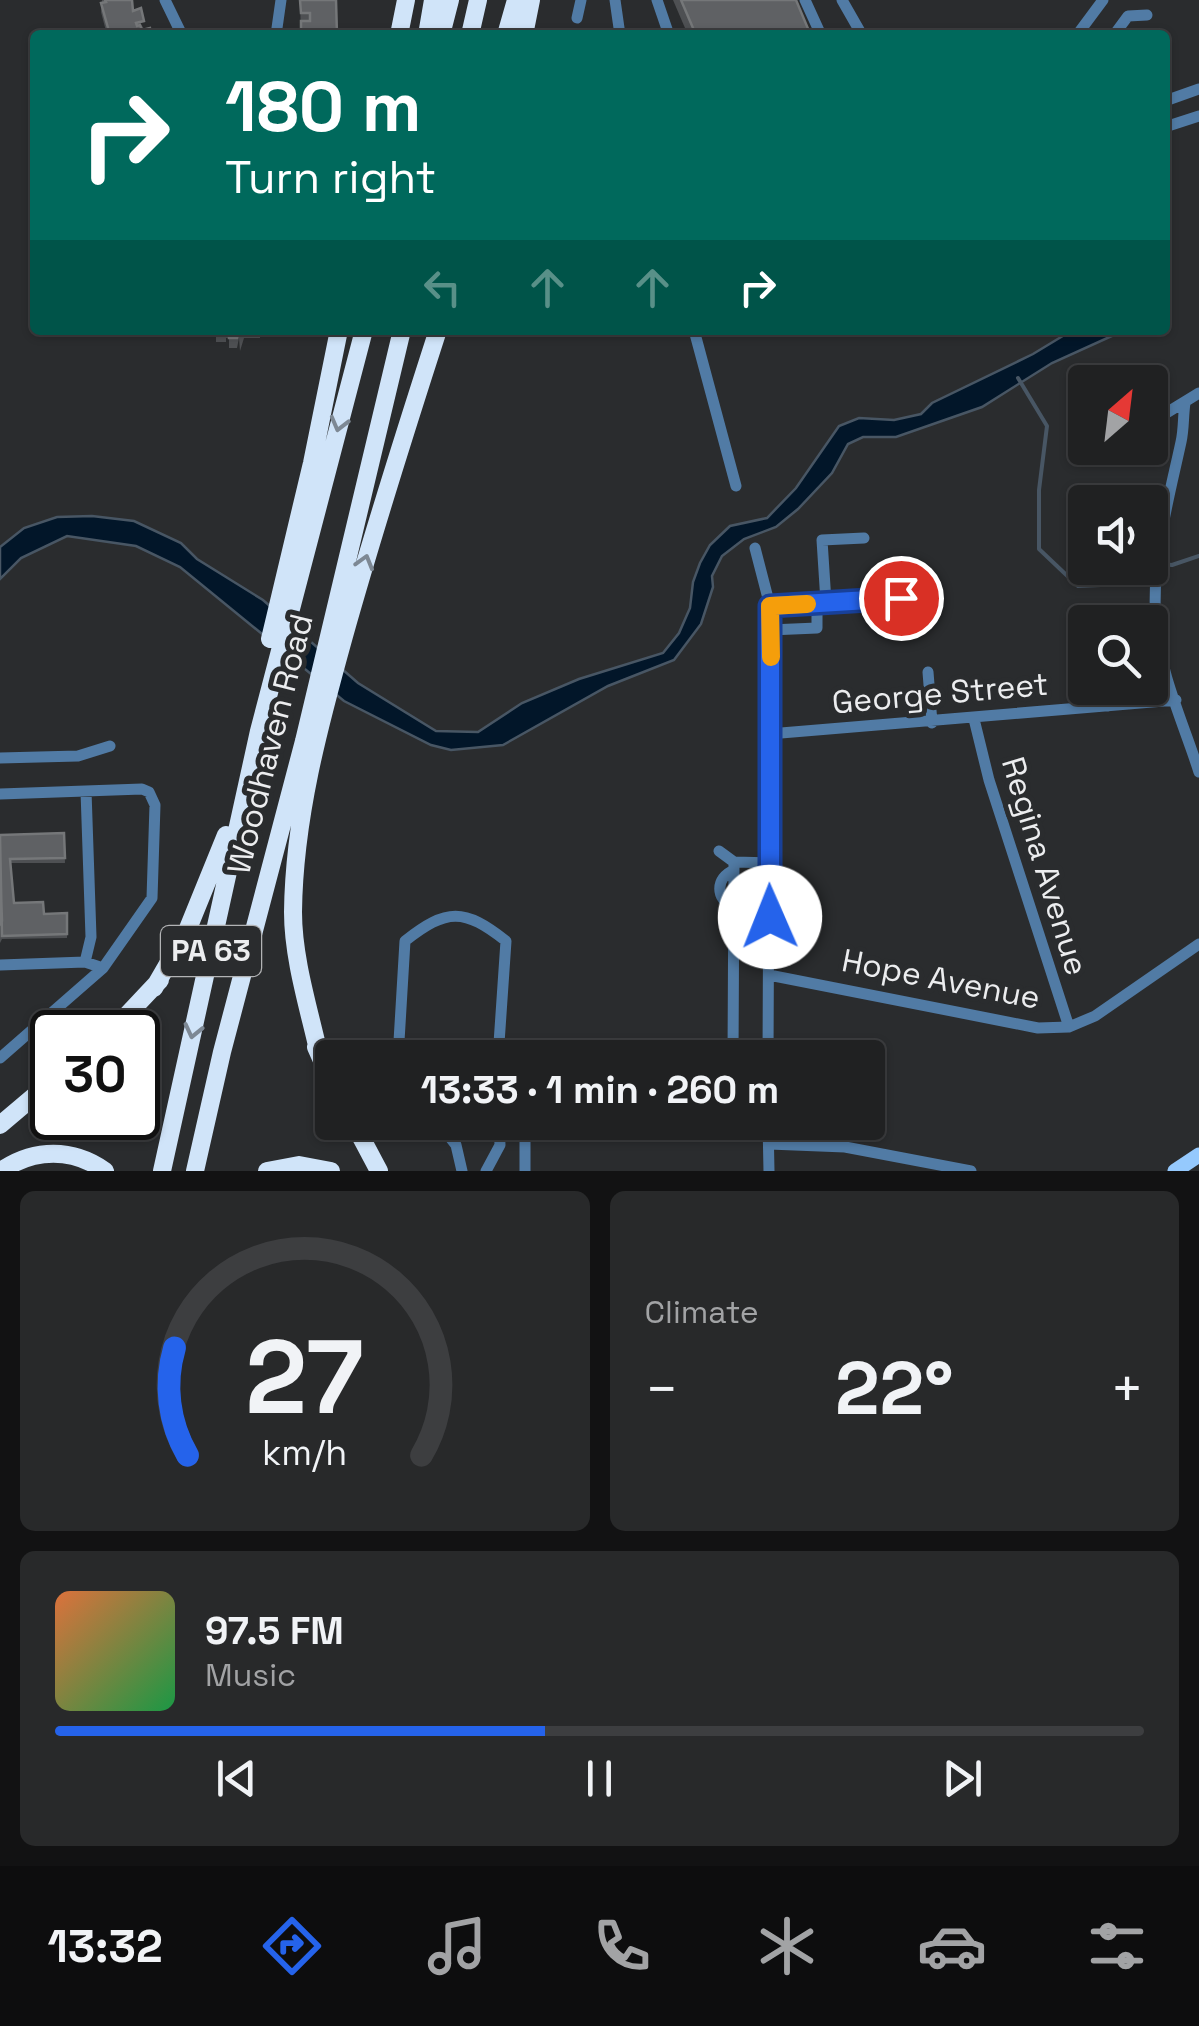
<!DOCTYPE html>
<html lang="en">
<head>
<meta charset="utf-8">
<style>
	body { margin:0; font-family:"Space Grotesk",sans-serif; background:#28292a; color:#f1f3f6; height:100vh; display:flex; flex-direction:column; font-size:38px; white-space:nowrap }
	* { box-sizing:border-box; margin:0 }
	p { font-size:32px; color:#a2a3a5 }
	.icon { flex:none; width:55px; height:55px; fill:none; stroke:currentColor; stroke-width:2; stroke-linecap:round; stroke-linejoin:round }
	.map { position:relative; height:1171px; overflow:hidden }
	.sheet { display:flex; flex-direction:column; gap:20px; padding:20px; background:#121213; flex:1 }
	.sheet>* { flex:none }
	.top-card { position:absolute; left:30px; top:30px; width:1140px; height:305px; border-radius:10px; box-shadow:0 2px 8px #0004,0 0 0 2px #3d3e40; background:#00695c; color:#fff; overflow:hidden }
	.needle { width:65px; rotate:28deg }
	.buttons { position:absolute; left:1068px; top:365px; display:grid; gap:20px }
	.buttons a { display:grid; place-items:center; width:100px; height:100px; border-radius:10px; background:#202122; box-shadow:0 2px 8px #0004,0 0 0 2px #3d3e40; font-size:50px }
	.speed { position:absolute; left:30px; top:1010px; display:flex; gap:20px; font-size:50px; font-weight:700; text-align:center }
	.speed>* { display:grid; place-content:center; width:130px; height:130px; border-radius:50%; background:#202122; box-shadow:0 2px 8px #0004,0 0 0 2px #3d3e40; line-height:1 }
	.speed .limit { border:5px solid #111; border-radius:15px; background:#fff; color:#111 }
	.pin { position:absolute; display:grid; place-items:center; width:85px; height:85px; color:#fff; margin:-42px; border:5px solid #fff; border-radius:50%; box-shadow:0 2px 10px #0007 }
	.me { position:absolute; width:110px; margin:-55px; rotate:359deg; stroke-linejoin:round; filter:drop-shadow(0 0 8px #0008) }
	.turn { display:flex; align-items:center; gap:35px; height:210px; padding:0 30px; font-size:45px }
	.turn .icon { width:130px; height:130px; stroke-width:2.5 }
	.turn b { display:block; font-size:70px; line-height:85px }
	.lanes { display:flex; align-items:center; height:95px; padding:0 30px; background:#0003; justify-content:center; gap:50px; direction:ltr }
	.lanes .off { opacity:.35 }
	.big { font-size:75px; font-weight:600; line-height:1.1 }
	.sheet .widget { flex:1; display:flex; flex-direction:column; justify-content:center; gap:15px; min-width:0; padding:0 35px; border-radius:15px; background:#28292a }
	.sheet .dial { align-items:center; gap:0 }
	.dial svg { height:260px; overflow:visible; fill:none; stroke:#3d3e40; stroke-width:7; stroke-linecap:round; text-anchor:middle }
	.dial text { fill:#f1f3f6; stroke:none }
	.song { display:flex; align-items:center; gap:30px }
	.cover { width:120px; height:120px; border-radius:15px; background:linear-gradient(135deg,hsl(20 70% 55%),hsl(140 70% 35%)) }
	.played { height:10px; border-radius:5px; background:linear-gradient(90deg,#2563eb 45%,#3d3e40 45%) }
	.keys { display:flex; justify-content:space-around; direction:ltr }
	.heat { display:flex; justify-content:space-between; align-items:center; font-size:55px; direction:ltr }
	.sheet .tiles { flex:1; display:grid; gap:20px; grid-template-columns:1fr 1fr }
	.widget:last-child { grid-column:span 2 }
	.trip { position:absolute; left:315px; top:1040px; width:570px; height:100px; border-radius:10px; background:#202122; box-shadow:0 2px 8px #0004,0 0 0 2px #3d3e40; font-weight:600; line-height:100px; text-align:center }
	.tab-bar { display:flex; height:160px; justify-content:space-around; align-items:center; background:#0d0d0e; color:#a2a3a5 }
	.tab-bar .icon { width:70px; height:70px }
	.tab-bar .current { color:#2563eb }
	.tab-bar b { font-size:45px; color:#f1f3f6 }
	.map>svg:first-child { display:block }
	.water { fill:#021629; stroke:#485664; stroke-width:2.5 }
	.lines { fill:none; stroke-linecap:round; stroke-linejoin:round }
	.stream { stroke:#485664; stroke-width:4 }
	.minor { stroke:#517ba5; stroke-width:11 }
	.major { stroke:#95c9fd; stroke-width:15 }
	.highway { stroke:#d0e4f9; stroke-width:18 }
	.wall { fill:#4e5053 }
	.building { fill:#5f6164; stroke:#757779; stroke-width:2.5 }
	.oneway { stroke:#7d8894 }
	.route-casing { stroke:#184099; stroke-width:25 }
	.route { stroke:#2563eb; stroke-width:18 }
	.slow { stroke:#f59e0b; stroke-width:18 }
	.labels { text-anchor:middle; stroke-width:10; stroke-linejoin:round; paint-order:stroke }
	.shield { fill:#2a2c2e; stroke:#b2b3b5; stroke-width:2.5 }
	.shield-label { font-size:30px; font-weight:bold; fill:#ecedef }
	.street-label { font-size:32px; fill:#ecedef; stroke:#2a2c2e }
</style>
</head>
<body>
<div class="map">
<svg width="1199" height="1171" viewBox="0 0 1199 1171">
	<rect width="100%" height="100%" fill="#2a2c2e"/>
	<!-- water -->
	<path class="water" d="M1125,330L1052,363L982,407L896,437H863L848,444L832,473L798,509L776,527L744,539L722,556L712,576L713,587L701,624L674,660L608,686L503,745L451,750L431,745L344,701L180,567L136,546L67,536L21,558L0,579V547L24,528L57,517L92,516L134,521L181,543L197,559L263,600L358,683L436,731L478,732L522,703L579,679L663,653L679,633L690,608L693,582L700,563L710,545L730,526L767,518L796,488L839,426L859,418L894,420L921,414L932,403L1033,354L1071,331Z"/>
	<g class="lines">
		<!-- stream -->
		<path class="stream" d="M1018,378L1047,426L1039,490V549L1078,586L1101,585L1135,568
			M1150,563L1172,565L1199,556"/>
		<!-- minor -->
		<path class="minor" d="M165,0L182,35
			M615,0L620,35
			M657,0L669,35
			M805,0L821,35
			M842,0L862,35
			M577,18L581,0
			M276,35L281,0
			M1077,35L1103,0
			M1114,35L1128,16L1147,15
			M1165,101L1199,89
			M1165,127L1199,116
			M694,330L736,486
			M1185,403C1183,416 1184,429 1181,442C1168,502 1151,561 1156,624C1160,673 1184,725 1199,772
			M1150,423L1199,393
			M755,548L770,606L768,1058
			M826,602L822,540L864,538
			M770,606L901,598L904,628
			M770,630L817,628V603
			M928,672L932,723
			M1106,688L1108,706
			M974,719L989,780L1069,1027
			M769,734L1176,700
			M0,758L78,756L110,746
			M0,794L142,789L149,792L155,805L152,898L103,968L0,1058
			M719,851L734,862
			M734,908C715,899 715,878 734,870
			M85,962L91,937L86,791
			M0,965L85,962L103,968
			M769,975L1038,1028L1069,1027L1095,1016L1199,944
			M398,1058L405,941C447,908 464,908 506,941L498,1058
			M733,1058L734,862L769,863
			M438,1122L456,1145L462,1171
			M525,1122V1171
			M768,1122L769,1171
			M769,1144L845,1147L971,1171
			M486,1171L500,1145L499,1122"/>
		<!-- major -->
		<path class="major" d="M1175,1171L1199,1155"/>
		<!-- highway -->
		<path class="highway" d="M399,35L406,0
			M427,35L433,0
			M441,35L450,0
			M470,35L478,0
			M506,35L516,0
			M524,35L531,0
			M270,639L312,463L339,330
			M154,988L187,931L226,835
			M111,1032L160,980
			M316,1047L332,1083
			M319,1054C309,1009 293,959 293,912C294,818 319,726 344,636C373,533 405,432 438,330
			M353,1122L379,1171
			M0,1125L52,1081
			M1,1171C34,1148 73,1148 105,1171
			M162,1171L259,731L364,330
			M195,1171L222,1052L304,741L402,330
			M267,1171L299,1165L331,1171"/>
	</g>
	<!-- wall -->
	<path class="wall" d="M102,0H132L133,11L144,29L152,35H107L101,12Z
		M300,0L337,35H301Z
		M673,0H796L809,35H688Z
		M216,330H260V338H244L240,351L239,338L237,348H229V338H226V342H216Z
		M64,833L65,863H10L14,903L44,914L67,913V938L2,939L0,943V864Z"/>
	<!-- building -->
	<path class="building" d="M105,0H132L133,11L141,8L144,21L136,23L137,26L140,25L142,30L150,28L152,35H110L101,3L106,2Z
		M300,0H336L337,35L301,34V21H310V13H301Z
		M681,0H796L809,31L800,35H696Z
		M229,330H239L237,338H229Z
		M64,833L65,858L10,859L14,903L43,902L44,914L67,913V934L2,936L0,835Z
		M0,864L2,921L0,924Z"/>
	<!-- one-way arrows -->
	<defs><path id="oneway-chevron" d="M-2-3.5L2.5 0L-2 3.5" fill="none" stroke-width="1.6" stroke-linecap="round" stroke-linejoin="round" transform="scale(2.5)"/></defs>
	<g class="oneway">
		<use href="#oneway-chevron" transform="translate(339 424) rotate(105)"/>
		<use href="#oneway-chevron" transform="translate(365 562) rotate(-74)"/>
		<use href="#oneway-chevron" transform="translate(193 1031) rotate(103)"/>
	</g>
	<g class="lines">
		<defs>
			<path id="route" d="M770,917V606L901,598"/>
		</defs>
		<!-- route casing -->
		<use href="#route" class="route-casing"/>
		<!-- route -->
		<use href="#route" class="route"/>
		<!-- slow -->
		<path class="slow" d="M771,657L770,606L807,604"/>
	</g>
	<g class="labels">
		<!-- shield labels -->
		<rect class="shield" x="161" y="926" width="100" height="50" rx="8"/>
		<g class="shield-label">
			<text x="211" y="961">PA 63</text>
		</g>
		<!-- street labels -->
		<g class="street-label">
			<text transform="translate(940 693) rotate(-5)" y="11">George Street</text>
			<text transform="translate(270 744) rotate(-76)" y="11">Woodhaven Road</text>
			<text transform="translate(1045 866) rotate(73)" y="11">Regina Avenue</text>
			<text transform="translate(941 979) rotate(11)" y="11">Hope Avenue</text>
		</g>
	</g>
</svg>
<div class="buttons">
<a><svg class="needle" viewBox="-14 -14 28 28"><path d="M0-13l5 13h-10z" fill="#e53935"/><path d="M0 13l5-13h-10z" fill="#a2a3a5"/></svg></a>
<a><svg class="icon" aria-label="sound" viewBox="0 0 24 24"><path d="M4 9h4l5-4v14l-5-4H4zM17 9q2 3 0 6"/></svg></a>
<a><svg class="icon" aria-label="search" viewBox="0 0 24 24"><circle cx="10" cy="10" r="6"/><path d="M15 15l6 6"/></svg></a>
</div>
<div class="speed"><div class="limit">30</div></div>
<div class="pin" style="left:901px;top:598px;background:#d93025"><svg class="icon" aria-label="arrive" viewBox="0 0 24 24"><path d="M6 21V4h12l-3 4 3 4H6"/></svg></div>
<svg class="me" style="left:770px;top:917px" viewBox="-20 -20 40 40"><circle r="19" fill="#fff"/><path d="M0-13L10 11 0 6-10 11z" fill="#2563eb"/></svg>
<div class="trip">13:33 · 1 min · 260 m</div>
<div class="top-card">
<div class="turn"><svg class="icon" aria-label="right" viewBox="0 0 24 24"><path d="M7 20v-9h11M14 6l5 5-5 5"/></svg><div><b>180 m</b>Turn right</div></div>
<div class="lanes"><svg class="icon off" aria-label="left" viewBox="0 0 24 24"><path d="M17 20v-9H6M10 6l-5 5 5 5"/></svg><svg class="icon off" aria-label="ahead" viewBox="0 0 24 24"><path d="M12 20V5M6 11l6-6 6 6"/></svg><svg class="icon off" aria-label="ahead" viewBox="0 0 24 24"><path d="M12 20V5M6 11l6-6 6 6"/></svg><svg class="icon" aria-label="right" viewBox="0 0 24 24"><path d="M7 20v-9h11M14 6l5 5-5 5"/></svg></div>
</div>
</div>
<section class="sheet">
<div class="tiles">
<div class="widget dial"><svg viewBox="0 0 100 80">
<path d="M14 69A42 42 0 1 1 86 69"/>
<path d="M14 69A42 42 0 0 1 10 36" stroke="#2563eb"/>
<text x="50" y="56" font-size="32" font-weight="700">27</text>
<text x="50" y="72" font-size="11">km/h</text>
</svg></div>
<div class="widget"><p>Climate</p>
<div class="heat"><a>−</a><b class="big">22°</b><a>+</a></div>
</div>
<div class="widget">
<div class="song"><i class="cover"></i><div><b>97.5 FM</b><p>Music</p></div></div>
<div class="played"></div>
<div class="keys"><svg class="icon" aria-label="previous" viewBox="0 0 24 24"><path d="M18 5L8 12l10 7zM5 5v14"/></svg><svg class="icon" aria-label="pause" viewBox="0 0 24 24"><path d="M8 5v14M16 5v14"/></svg><svg class="icon" aria-label="next" viewBox="0 0 24 24"><path d="M6 5l10 7-10 7zM19 5v14"/></svg></div>
</div>
</div>
</section>
<nav class="tab-bar">
<b>13:32</b>
<svg class="icon current" aria-label="directions" viewBox="0 0 24 24"><path d="M12 3l9 9-9 9-9-9zM9 14v-3h6M13 9l2 2-2 2"/></svg>
<svg class="icon" aria-label="music" viewBox="0 0 24 24"><path d="M9 18V5l10-2v13"/><circle cx="6" cy="18" r="3"/><circle cx="16" cy="16" r="3"/></svg>
<svg class="icon" aria-label="phone" viewBox="0 0 24 24"><path d="M5 4h4l2 5-3 2q2 4 5 5l2-3 5 2v4C11 20 4 13 5 4z"/></svg>
<svg class="icon" aria-label="climate" viewBox="0 0 24 24"><path d="M12 3v18M4 7l16 10M4 17L20 7"/></svg>
<svg class="icon" aria-label="car" viewBox="0 0 24 24"><path d="M5 17H2v-5l4-1 3-4h7l3 4 3 1v5h-3M9 17h6M6 11h13"/><circle cx="7" cy="17" r="2"/><circle cx="17" cy="17" r="2"/></svg>
<svg class="icon" aria-label="filters" viewBox="0 0 24 24"><path d="M4 7h16M4 17h16"/><circle cx="9" cy="7" r="2"/><circle cx="15" cy="17" r="2"/></svg>
</nav>
</body>
</html>
